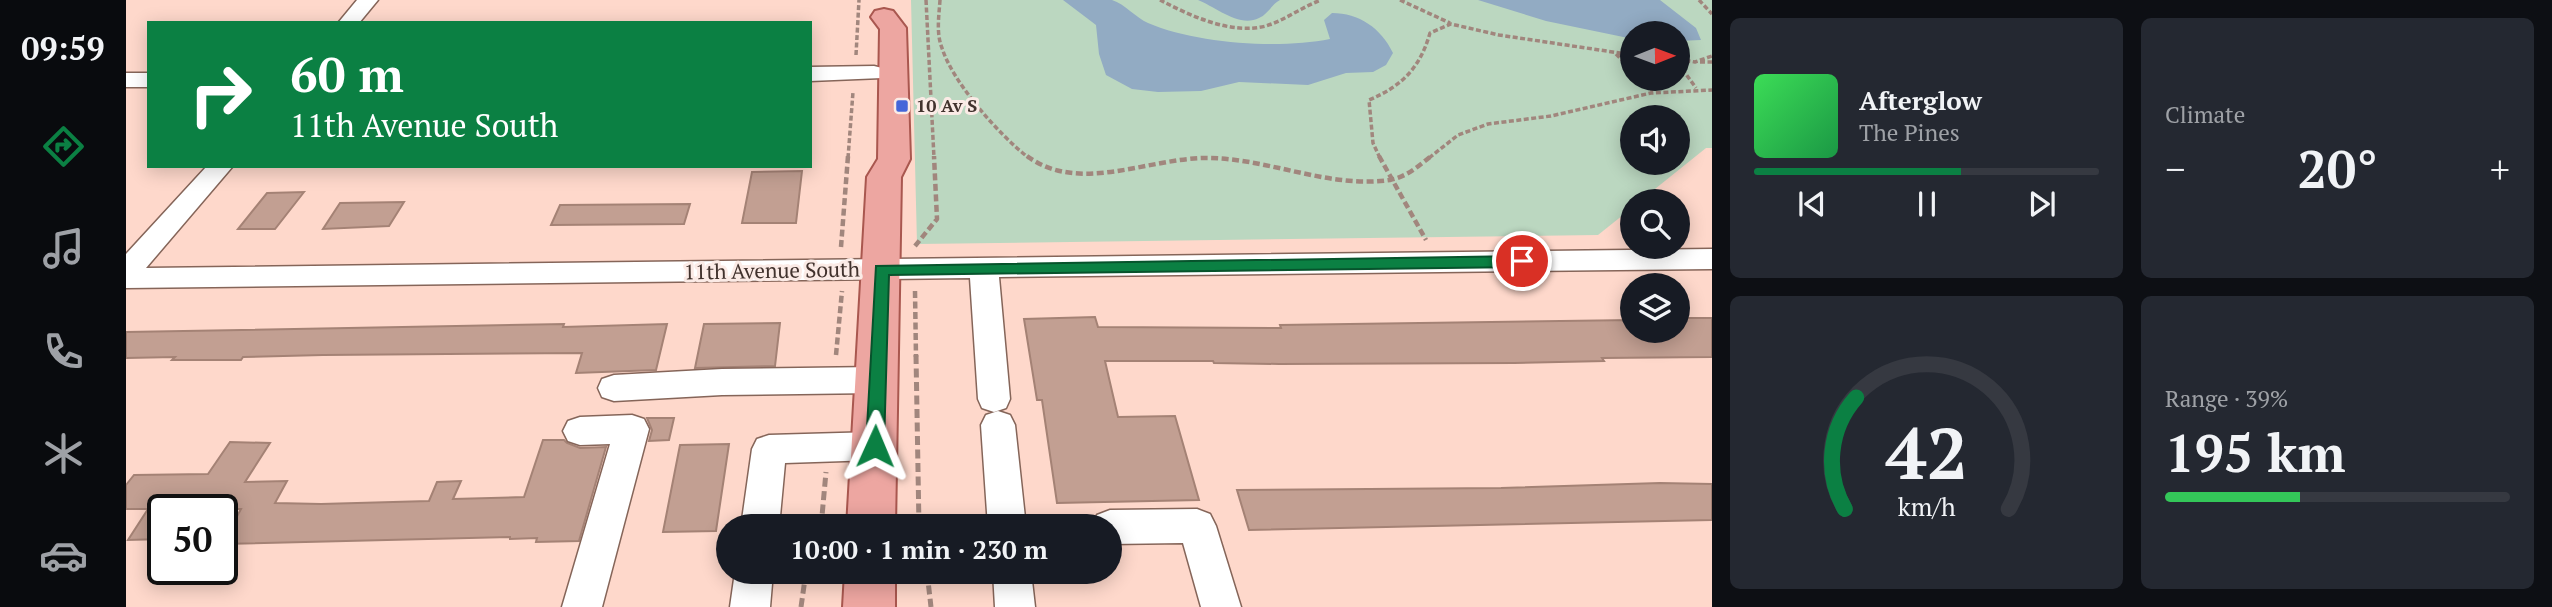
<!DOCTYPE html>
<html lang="en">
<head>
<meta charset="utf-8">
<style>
	body { margin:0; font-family:"PT Serif",serif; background:#242831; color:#f1f3f6; height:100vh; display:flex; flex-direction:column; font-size:26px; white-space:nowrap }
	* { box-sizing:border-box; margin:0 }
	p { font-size:23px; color:#9ea1a6 }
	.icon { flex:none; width:38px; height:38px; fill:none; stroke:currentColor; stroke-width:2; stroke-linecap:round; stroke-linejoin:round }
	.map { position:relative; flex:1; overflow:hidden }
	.sheet { display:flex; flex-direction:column; gap:18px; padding:18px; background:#0d0f14; width:840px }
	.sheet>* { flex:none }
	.guide { position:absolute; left:21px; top:21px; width:665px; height:147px; border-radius:0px; box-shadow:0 4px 18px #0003; background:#0b8043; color:#fff; overflow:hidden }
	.needle { width:46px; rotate:89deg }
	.controls { position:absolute; left:1494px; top:21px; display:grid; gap:14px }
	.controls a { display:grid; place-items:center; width:70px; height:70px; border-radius:50%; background:#171b24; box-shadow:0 4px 18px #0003; font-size:35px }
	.speed { position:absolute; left:21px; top:494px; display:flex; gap:14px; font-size:35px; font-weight:700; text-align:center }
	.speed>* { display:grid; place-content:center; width:91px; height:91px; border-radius:50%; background:#171b24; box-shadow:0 4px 18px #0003; line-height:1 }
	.speed .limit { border:4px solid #111; border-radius:10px; background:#fff; color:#111 }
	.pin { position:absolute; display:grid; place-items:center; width:60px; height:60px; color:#fff; margin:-30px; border:4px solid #fff; border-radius:50%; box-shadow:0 2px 7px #0007 }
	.me { position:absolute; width:77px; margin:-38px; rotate:1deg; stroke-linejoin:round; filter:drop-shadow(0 0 5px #0008) }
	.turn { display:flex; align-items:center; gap:24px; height:147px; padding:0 28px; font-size:32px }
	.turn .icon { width:91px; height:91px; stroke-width:2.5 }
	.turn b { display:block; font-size:49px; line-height:60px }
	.big { font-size:52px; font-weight:800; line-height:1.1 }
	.sheet .card { flex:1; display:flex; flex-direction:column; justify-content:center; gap:10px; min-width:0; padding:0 24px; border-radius:10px; background:#242831 }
	.sheet .dial { align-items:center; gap:0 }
	.dial svg { height:182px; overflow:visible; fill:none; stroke:#363941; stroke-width:7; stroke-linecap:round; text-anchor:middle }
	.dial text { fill:#f1f3f6; stroke:none }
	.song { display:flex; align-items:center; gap:21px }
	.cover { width:84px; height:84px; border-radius:10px; background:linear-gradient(135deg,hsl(130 70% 55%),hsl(140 70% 35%)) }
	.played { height:7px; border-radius:4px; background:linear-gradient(90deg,#0b8043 60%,#363941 60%) }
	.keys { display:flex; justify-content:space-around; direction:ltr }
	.heat { display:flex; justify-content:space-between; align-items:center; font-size:38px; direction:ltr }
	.charge { height:10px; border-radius:5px; background:linear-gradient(90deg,#34c759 39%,#363941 0) }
	.sheet .tiles { flex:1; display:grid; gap:18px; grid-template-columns:repeat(2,1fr) }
	.trip { position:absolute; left:590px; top:514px; width:406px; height:70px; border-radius:35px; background:#171b24; box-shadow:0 4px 18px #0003; font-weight:800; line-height:70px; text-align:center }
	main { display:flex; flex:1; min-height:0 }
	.dock { display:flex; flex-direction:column; width:126px; justify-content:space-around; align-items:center; background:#090b0e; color:#9ea1a6 }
	.dock .icon { width:49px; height:49px }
	.dock .current { color:#0b8043 }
	.dock b { font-size:32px; color:#f1f3f6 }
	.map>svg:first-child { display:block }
	.green { fill:#bbd7c0; fill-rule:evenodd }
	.water { fill:#92abc3 }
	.building { fill:#c29f92; stroke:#a48275; stroke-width:2 }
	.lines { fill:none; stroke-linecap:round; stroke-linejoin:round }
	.minor-casing { stroke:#856559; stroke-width:3 }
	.major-casing { stroke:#a9574f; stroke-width:4 }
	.path-far2 { stroke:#a1867d; stroke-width:3.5; stroke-dasharray:5 2.5; stroke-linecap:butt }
	.path-far1 { stroke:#a1867d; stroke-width:4.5; stroke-dasharray:7 3.5; stroke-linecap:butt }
	.path { stroke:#a1867d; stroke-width:5; stroke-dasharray:9 4.5; stroke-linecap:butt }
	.minor { fill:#fff; fill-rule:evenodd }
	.major { fill:#eda6a1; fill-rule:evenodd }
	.route { fill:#0b8043; stroke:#07532c; stroke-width:2 }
	.poi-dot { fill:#4466d9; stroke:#fbebe6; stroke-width:2.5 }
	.labels { text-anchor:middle; stroke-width:6; stroke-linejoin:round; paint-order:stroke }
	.far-poi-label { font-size:18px; font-weight:bold; fill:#41322d; stroke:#fbebe6; text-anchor:start }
	.street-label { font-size:21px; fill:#41322d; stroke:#fbebe6 }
</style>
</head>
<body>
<main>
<nav class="dock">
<b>09:59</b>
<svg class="icon current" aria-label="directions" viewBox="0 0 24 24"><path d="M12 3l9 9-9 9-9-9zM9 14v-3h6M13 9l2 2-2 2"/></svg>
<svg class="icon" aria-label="music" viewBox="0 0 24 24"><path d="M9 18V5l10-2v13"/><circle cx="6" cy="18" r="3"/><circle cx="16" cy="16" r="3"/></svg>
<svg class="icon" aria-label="phone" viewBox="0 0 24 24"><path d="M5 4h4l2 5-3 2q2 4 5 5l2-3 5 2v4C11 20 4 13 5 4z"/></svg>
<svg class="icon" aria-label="climate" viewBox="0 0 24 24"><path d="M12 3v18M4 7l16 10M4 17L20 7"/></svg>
<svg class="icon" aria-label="car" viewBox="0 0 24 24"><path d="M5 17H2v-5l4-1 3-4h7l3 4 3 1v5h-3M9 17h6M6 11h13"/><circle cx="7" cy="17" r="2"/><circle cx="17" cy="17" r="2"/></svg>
</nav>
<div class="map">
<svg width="1586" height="607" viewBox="0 0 1586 607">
	<rect width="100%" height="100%" fill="#fed8cb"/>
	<!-- green -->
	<path class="green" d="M785,0H1586V148H1580L1514,201H1507V207L1472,235L791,244ZM1507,33H1552V79H1507ZM1507,117H1552V163H1507Z"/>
	<!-- water -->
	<path class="water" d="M937,0C951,0 972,0 986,0C999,4 1010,18 1022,23C1071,44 1153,49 1204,39L1198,20L1206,13C1233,13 1255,28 1267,53L1260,65L1247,72L1220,73L1182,85L1113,82L1075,91L1032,92L1006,89L980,75L973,54L970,25Z
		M1072,0H1154C1146,4 1142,14 1133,18C1113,28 1090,7 1072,0Z
		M1352,0H1534L1570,28L1575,40L1552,41V33H1507V39L1420,21Z"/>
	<!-- building -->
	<path class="building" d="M676,171L670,223H616L626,172Z
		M178,192L149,229H112L141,193Z
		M278,202L263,226L197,229L214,203Z
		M564,204L558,224L425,225L434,205Z
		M969,317L972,327L1155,328L1154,325L1507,320V331H1552V318H1586V357L1476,358L1478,361L1388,363L1153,364L1088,363L1087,361H979L992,417L1049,416L1073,500L931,503L916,400H911L898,319Z
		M654,323L649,366L569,368L578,324Z
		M438,324L437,327L541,324L530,370L450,373L456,353L197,355L117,357L115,360H46L49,357L0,358V332Z
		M521,418H548L543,440L523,441L526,430Z
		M417,440H438L441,443L454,448L480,447L453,541L410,542L411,538L384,539V537L96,544L115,509H37V539L2,540L22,509H0V485L8,475L82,474L104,442L144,443L119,482L161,481L149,503L195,504L303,501L311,482L335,481L327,499L398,497Z
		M603,444L590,531L537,532L554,445Z
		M1534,483L1586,484V520L1123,530L1111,490L1375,488Z"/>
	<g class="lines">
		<defs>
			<path id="minor" d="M231,0H252L233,23H212Z
				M748,66L756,68L759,73L756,78L684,81V67Z
				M0,73H23V87H0Z
				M81,166H107L20,268L1586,249V269L873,277L884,399L880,408L868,412L856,408L852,399L844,278L0,288V254Z
				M750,367L761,371L766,380L761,389L750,393L596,395L488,401L476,397L472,388L476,379L488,375L596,369Z
				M872,411L884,415L889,425L900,527H862L855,425L860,415Z
				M506,415L518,419L523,429L476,607H436L484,444L454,445L442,441L437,431L442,421L454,417Z
				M749,432L761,436L766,446L761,456L749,460L659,463L653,527H615L626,449L631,439L643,435Z
				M1071,509L1084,514L1090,526L1115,607H1075L1057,543L984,544V527H966L971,515L984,510Z
				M609,572H647L644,607H604Z
				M867,572H905L909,607H869Z"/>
			<path id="major" d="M758,9L767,11L780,28L784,159L775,177L769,527H721L741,177L752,159L754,29L745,17L749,11Z
				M719,572H769V607H717Z"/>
		</defs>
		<!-- minor casing -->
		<use href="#minor" class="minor-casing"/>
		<!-- major casing -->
		<use href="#major" class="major-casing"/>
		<!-- path-far2 -->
		<path class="path-far2" d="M800,0L808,158
			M814,0C813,16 810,33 816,48C827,83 874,136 903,158
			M1034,0C1065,16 1105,35 1140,26C1159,20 1176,7 1195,0
			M1274,0L1324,23
			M1573,0L1586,14
			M1490,54L1507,71
			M730,55L733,0
			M1552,59L1569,62L1586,56
			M1574,62H1586
			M1552,63L1570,88
			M1514,79L1527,91
			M722,158L727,92
			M1254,158L1247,143L1243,100C1276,86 1294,68 1304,33L1325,24L1373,35L1507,55
			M1303,158L1332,135L1362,124L1425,116L1525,93L1586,90"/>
		<!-- path-far1 -->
		<path class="path-far1" d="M901,156C952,194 1020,159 1078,158C1140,157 1202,189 1264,180C1280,177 1293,166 1305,156
			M1253,156L1300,240
			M789,246L811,219L808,156
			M715,247L722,156
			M789,291L790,357
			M710,355L716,291"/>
		<!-- path -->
		<path class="path" d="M790,355L793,527
			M695,527L700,472
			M801,572L805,607
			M680,573L702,572
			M675,607L680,572"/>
		<!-- minor -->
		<use href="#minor" class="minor"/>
		<!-- major -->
		<use href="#major" class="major"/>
	</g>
	<!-- route -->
	<path class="route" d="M1396,256L1403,261L1396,267L763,275L758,446L756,451L749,453L742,451L740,446L750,266Z"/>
	<!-- markers -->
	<rect class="poi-dot" x="769" y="99" width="14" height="14" rx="3.5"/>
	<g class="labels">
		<!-- far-poi labels -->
		<g class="far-poi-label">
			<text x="790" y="112">10 Av S</text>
		</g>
		<!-- street labels -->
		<g class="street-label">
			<text transform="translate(646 271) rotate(-1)" y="7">11th Avenue South</text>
		</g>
	</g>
</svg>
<div class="controls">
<a><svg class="needle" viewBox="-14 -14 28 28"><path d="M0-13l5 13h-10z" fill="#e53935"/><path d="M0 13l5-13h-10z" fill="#9ea1a6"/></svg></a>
<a><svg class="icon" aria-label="sound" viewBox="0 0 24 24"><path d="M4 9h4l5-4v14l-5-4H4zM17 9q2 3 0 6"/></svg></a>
<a><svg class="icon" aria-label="search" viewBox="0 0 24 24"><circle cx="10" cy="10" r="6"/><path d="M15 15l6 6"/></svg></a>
<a><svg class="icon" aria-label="layers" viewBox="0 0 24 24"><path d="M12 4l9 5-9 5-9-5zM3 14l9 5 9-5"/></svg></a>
</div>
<div class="speed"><div class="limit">50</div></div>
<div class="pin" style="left:1396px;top:261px;background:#d93025"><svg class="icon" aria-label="arrive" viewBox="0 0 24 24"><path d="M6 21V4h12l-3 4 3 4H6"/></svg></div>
<svg class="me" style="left:749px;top:446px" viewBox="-20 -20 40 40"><path d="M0-17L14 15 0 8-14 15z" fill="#0b8043" stroke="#fff" stroke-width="4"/></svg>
<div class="trip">10:00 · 1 min · 230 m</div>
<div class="guide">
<div class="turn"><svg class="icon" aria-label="right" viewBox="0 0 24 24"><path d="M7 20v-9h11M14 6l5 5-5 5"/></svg><div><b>60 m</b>11th Avenue South</div></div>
</div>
</div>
<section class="sheet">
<div class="tiles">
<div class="card">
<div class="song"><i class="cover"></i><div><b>Afterglow</b><p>The Pines</p></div></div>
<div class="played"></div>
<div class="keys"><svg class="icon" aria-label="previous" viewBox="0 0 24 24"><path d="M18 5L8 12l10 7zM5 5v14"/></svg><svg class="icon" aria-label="pause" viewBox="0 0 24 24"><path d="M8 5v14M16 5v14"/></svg><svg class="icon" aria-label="next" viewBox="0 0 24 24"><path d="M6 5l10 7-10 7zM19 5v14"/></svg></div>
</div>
<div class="card"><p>Climate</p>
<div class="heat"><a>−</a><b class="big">20°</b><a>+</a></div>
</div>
<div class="card dial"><svg viewBox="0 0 100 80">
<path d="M14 69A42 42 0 1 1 86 69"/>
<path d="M14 69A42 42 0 0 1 19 20" stroke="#0b8043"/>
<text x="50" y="56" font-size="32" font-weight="700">42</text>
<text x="50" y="72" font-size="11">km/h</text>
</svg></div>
<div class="card"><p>Range · 39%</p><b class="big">195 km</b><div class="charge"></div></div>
</div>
</section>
</main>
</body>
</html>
